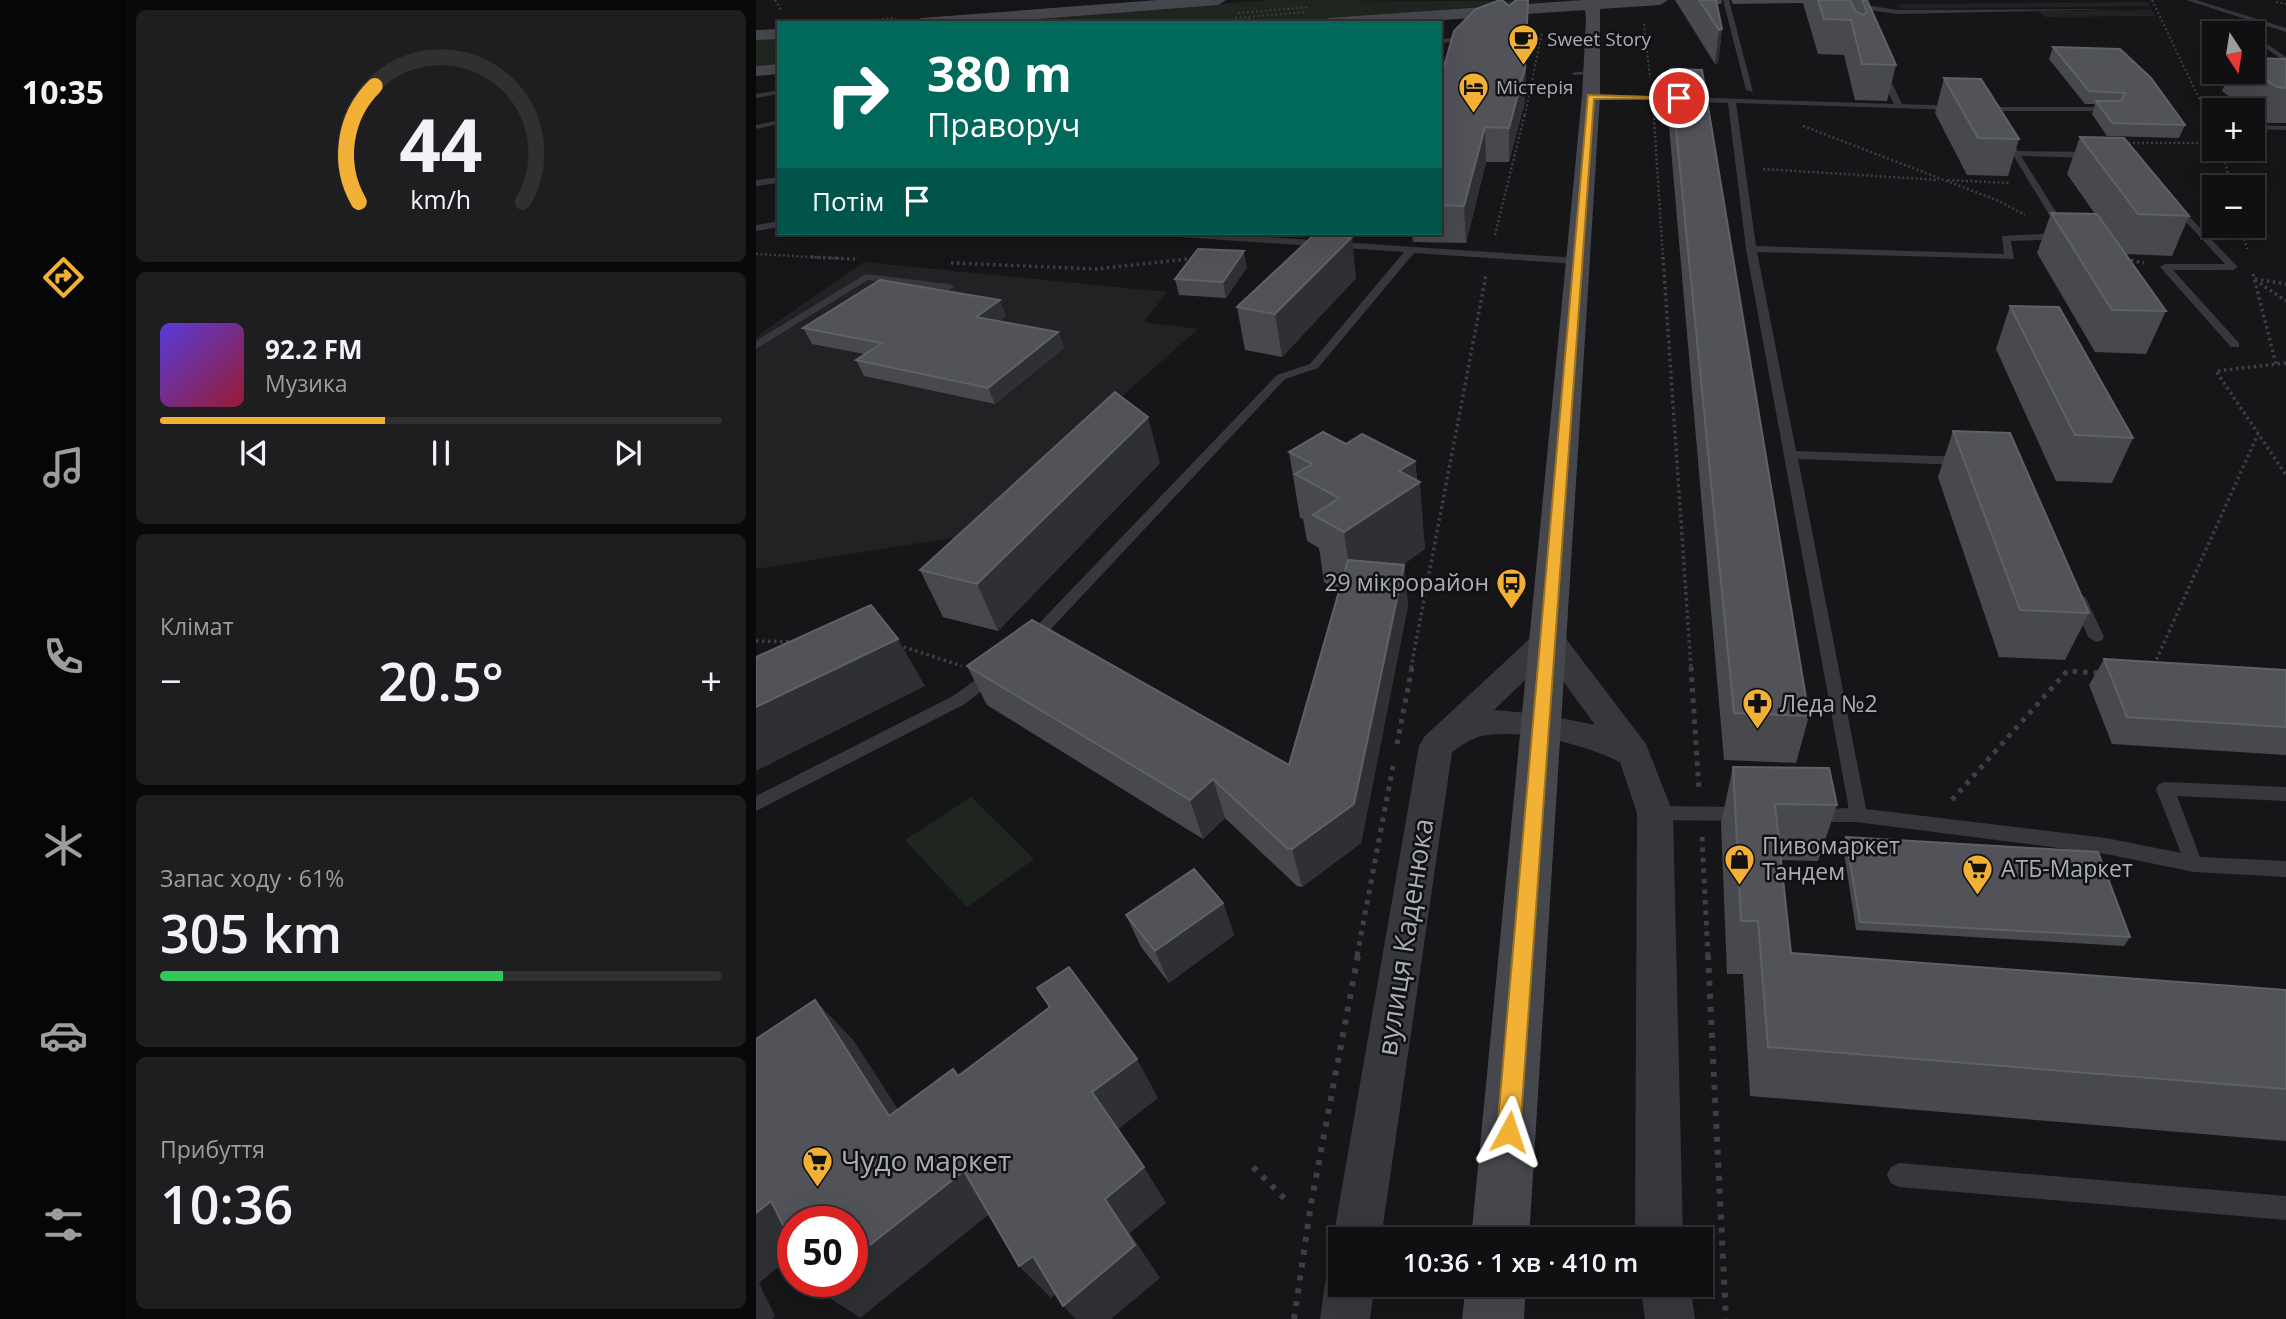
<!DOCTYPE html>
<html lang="uk">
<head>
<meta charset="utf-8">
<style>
	body { margin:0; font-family:"Open Sans",sans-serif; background:#1e1e20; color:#f1f3f6; height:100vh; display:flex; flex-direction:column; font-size:26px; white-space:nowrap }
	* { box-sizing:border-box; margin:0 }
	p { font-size:23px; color:#9c9d9f }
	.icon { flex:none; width:38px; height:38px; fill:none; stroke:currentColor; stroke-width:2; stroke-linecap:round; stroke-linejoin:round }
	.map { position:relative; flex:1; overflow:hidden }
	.panel { display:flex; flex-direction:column; gap:10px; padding:10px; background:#09090a; width:630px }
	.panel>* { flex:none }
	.hud { position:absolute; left:21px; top:21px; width:665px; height:214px; border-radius:0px; box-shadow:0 7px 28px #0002,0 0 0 2px #303032; background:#00695c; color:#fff; overflow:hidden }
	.needle { width:46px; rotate:168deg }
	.controls { position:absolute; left:1446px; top:21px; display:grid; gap:14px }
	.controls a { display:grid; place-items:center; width:63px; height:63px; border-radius:0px; background:#101012; box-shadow:0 7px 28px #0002,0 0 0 2px #303032; font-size:35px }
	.speed { position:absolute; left:21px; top:1206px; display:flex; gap:14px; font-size:35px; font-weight:700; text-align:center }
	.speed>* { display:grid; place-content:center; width:91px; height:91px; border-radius:50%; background:#101012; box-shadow:0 7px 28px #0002,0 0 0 2px #303032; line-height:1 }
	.speed .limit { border:10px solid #d22; background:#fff; color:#111 }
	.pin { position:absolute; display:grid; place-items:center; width:60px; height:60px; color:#fff; margin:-30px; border:4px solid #fff; border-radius:50%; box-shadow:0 2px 7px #0007 }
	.me { position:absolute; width:77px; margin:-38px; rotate:5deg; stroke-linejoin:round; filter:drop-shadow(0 0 5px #0008) }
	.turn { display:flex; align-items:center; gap:24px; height:147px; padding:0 35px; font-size:32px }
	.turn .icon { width:91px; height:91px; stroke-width:2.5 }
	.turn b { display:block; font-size:49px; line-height:60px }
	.then { display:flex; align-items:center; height:66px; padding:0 35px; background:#0003; gap:14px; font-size:26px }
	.big { font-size:52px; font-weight:600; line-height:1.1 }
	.panel .widget { flex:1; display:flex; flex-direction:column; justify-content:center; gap:10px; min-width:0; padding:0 24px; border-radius:10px; background:#1e1e20 }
	.panel .dial { align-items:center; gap:0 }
	.dial svg { height:182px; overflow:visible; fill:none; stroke:#303032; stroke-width:7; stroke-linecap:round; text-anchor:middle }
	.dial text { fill:#f1f3f6; stroke:none }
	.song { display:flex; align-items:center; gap:21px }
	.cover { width:84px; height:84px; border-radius:10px; background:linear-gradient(135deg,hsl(250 70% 55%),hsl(350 70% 35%)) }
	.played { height:7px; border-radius:4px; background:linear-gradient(90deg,#f2b134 40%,#303032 40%) }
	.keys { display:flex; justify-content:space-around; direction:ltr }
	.heat { display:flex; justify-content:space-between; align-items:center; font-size:38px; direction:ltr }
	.charge { height:10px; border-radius:5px; background:linear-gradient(90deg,#34c759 61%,#303032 0) }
	.trip { position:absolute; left:572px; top:1227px; width:385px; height:70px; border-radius:0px; background:#101012; box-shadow:0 7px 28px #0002,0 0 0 2px #303032; font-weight:600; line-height:70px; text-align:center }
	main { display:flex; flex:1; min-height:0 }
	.tabs { display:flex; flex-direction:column; width:126px; justify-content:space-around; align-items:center; background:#060607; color:#9c9d9f }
	.tabs .icon { width:49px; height:49px }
	.tabs .current { color:#f2b134 }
	.tabs b { font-size:32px; color:#f1f3f6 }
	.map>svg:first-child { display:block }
	.built { fill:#222225 }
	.green { fill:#1e261f }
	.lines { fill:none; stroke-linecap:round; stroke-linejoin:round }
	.path-far4 { stroke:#3d3f44; stroke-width:2; stroke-dasharray:2 2.5; stroke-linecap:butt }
	.path-far3 { stroke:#3d3f44; stroke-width:2.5; stroke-dasharray:2 2.5; stroke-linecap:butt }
	.path-far2 { stroke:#3d3f44; stroke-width:3.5; stroke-dasharray:2.5 3.5; stroke-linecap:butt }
	.path-far1 { stroke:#3d3f44; stroke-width:5; stroke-dasharray:4.5 6; stroke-linecap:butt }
	.path { stroke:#3d3f44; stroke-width:6; stroke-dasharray:5 8; stroke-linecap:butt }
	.lane { fill:#37383d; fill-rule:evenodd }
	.street { fill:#37383d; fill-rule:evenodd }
	.secondary { fill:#45474d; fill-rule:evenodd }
	.wall { fill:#47494d }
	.shaded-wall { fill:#2f3033 }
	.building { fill:#525359; stroke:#5f6168; stroke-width:2 }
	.route { fill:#f2b134; stroke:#9d7322; stroke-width:2 }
	.labels { text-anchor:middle; stroke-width:5; stroke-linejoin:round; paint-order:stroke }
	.far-poi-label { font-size:19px; fill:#a8adb8; stroke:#111113; text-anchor:start }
	.poi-label { font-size:23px; fill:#a8adb8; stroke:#111113; text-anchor:start }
	.near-street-label { font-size:28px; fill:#a8adb8; stroke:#111113 }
	.near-poi-label { font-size:28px; fill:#a8adb8; stroke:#111113; text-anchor:start }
</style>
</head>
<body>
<main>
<nav class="tabs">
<b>10:35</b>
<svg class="icon current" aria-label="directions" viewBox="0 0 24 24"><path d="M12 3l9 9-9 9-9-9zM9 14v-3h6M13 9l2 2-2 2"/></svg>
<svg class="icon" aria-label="music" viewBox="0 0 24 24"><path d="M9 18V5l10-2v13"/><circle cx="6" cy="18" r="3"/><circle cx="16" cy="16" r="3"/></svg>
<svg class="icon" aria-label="phone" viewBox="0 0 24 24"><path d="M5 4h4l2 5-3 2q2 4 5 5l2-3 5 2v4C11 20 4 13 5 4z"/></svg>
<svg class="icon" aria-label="climate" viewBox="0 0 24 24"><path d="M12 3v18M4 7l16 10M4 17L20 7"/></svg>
<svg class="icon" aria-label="car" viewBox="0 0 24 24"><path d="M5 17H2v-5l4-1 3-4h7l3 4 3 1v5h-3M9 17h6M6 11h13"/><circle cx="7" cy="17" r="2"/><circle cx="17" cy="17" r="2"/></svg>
<svg class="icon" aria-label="filters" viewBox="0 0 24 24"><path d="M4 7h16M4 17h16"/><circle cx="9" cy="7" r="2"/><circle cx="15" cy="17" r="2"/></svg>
</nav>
<section class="panel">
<div class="widget dial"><svg viewBox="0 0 100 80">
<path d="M14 69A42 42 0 1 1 86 69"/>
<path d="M14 69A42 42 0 0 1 21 18" stroke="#f2b134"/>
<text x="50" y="56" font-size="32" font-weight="700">44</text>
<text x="50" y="72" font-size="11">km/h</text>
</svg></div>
<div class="widget">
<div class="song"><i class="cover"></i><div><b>92.2 FM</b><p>Музика</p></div></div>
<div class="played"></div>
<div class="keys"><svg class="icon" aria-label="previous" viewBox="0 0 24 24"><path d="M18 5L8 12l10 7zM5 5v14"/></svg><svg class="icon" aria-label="pause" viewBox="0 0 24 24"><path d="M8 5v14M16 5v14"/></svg><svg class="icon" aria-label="next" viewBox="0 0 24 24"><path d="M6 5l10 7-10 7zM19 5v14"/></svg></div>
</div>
<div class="widget"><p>Клімат</p>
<div class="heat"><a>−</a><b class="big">20.5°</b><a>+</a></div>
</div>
<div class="widget"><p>Запас ходу · 61%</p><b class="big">305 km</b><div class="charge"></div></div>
<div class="widget"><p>Прибуття</p><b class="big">10:36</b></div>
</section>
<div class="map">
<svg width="1530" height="1319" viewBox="0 0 1530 1319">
	<rect width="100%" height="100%" fill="#161618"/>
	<!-- built -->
	<path class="built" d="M1392,2L1394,6L1146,9L1141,4Z
		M1395,10L1400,16L1289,17L1282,11Z
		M108,262L411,292L388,322L442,329L208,536L0,569V337Z"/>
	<!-- green -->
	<path class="green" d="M512,0L790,1L527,23H222Z
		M23,38V64L0,66V40Z
		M215,797L278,859L211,907L149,840Z"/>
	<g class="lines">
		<!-- path-far4 -->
		<path class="path-far4" d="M19,0L26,11
			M1396,0L1451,115
			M1520,2L1530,4
			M482,13L554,7
			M479,18L550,12
			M492,19L517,23
			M81,23L140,18
			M888,24L894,78
			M769,115L786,32"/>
		<!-- path-far3 -->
		<path class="path-far3" d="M1450,113L1458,129
			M898,118L907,259
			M1047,126L1243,201L1269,215
			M1368,143H1458
			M1466,149L1475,187
			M1007,169L1183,180
			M1192,180L1253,183
			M1485,226L1491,249
			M739,235L769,113
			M0,254L90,259"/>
		<!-- path-far2 -->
		<path class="path-far2" d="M55,257L99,259
			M907,257L935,668
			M1369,259L1388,263
			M195,263L340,269L431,259
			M1497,274L1520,364
			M1499,279L1530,284
			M1499,280L1530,301
			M1530,363L1460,371L1530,475
			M0,641L38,642
			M142,645L206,666
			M1398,665L1502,434
			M655,668L730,275"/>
		<!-- path-far1 -->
		<path class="path-far1" d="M935,667L943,790
			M641,744L656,667
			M1196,800L1311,671L1346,673
			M946,837L952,956
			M601,956L637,766"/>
		<!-- path -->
		<path class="path" d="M952,955L970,1319
			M497,1167L534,1204
			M538,1319L555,1204L602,955"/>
		<!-- lane -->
		<path class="lane" d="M967,0H973L997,92L990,90Z
			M1076,0L1142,10L1367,9L1142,14L1081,6Z
			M1430,0H1440L1530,28V32Z
			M716,33L718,36L684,44V40Z
			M1496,34L1530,57V62L1496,39Z
			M1125,67L1129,69L1146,104L1200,106L1204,108L1200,110L980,103L1000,246L1248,254L1246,236L1304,233L1244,133H1250L1262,151L1337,152L1341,155L1337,158L1265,156L1315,236L1310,239L1255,241L1258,259L1001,252L1040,451L1207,457L1213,461L1207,465L1042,459L1110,809L1350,838L1425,853L1400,789L1403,784L1409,782L1530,787V801L1421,796L1444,857L1530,861V877L1438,872L1350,854L1100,822H1056L1050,820L1047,815L1050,810L1092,808V804L990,249L972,103L835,98L831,96L835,94L1138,104L1121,69Z
			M839,70L836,74L819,75L815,73Z
			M23,90V94L0,98V94Z
			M1230,107H1357L1361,109L1357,111H1227Z
			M23,120V124L0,129V125Z
			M1496,125L1530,126V130L1496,129Z
			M23,177V183L0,186V180Z
			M1419,202L1482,267L1477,270H1417L1483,343V347H1475L1404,267L1409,264H1469L1416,207L1414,205Z
			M23,221V227L0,231V225Z
			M405,233H449L822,258L827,261L822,264L658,253L562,368L529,379L280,645H270L267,641L270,637L521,375L554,364L648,252L410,236Z
			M110,274L193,284L198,287L193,290L112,280L0,349V341Z
			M1323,593L1330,598L1348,637L1345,641L1340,642L1332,637L1316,598Z
			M236,668L242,670L244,674L242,678L209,704L0,811V796L197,696Z
			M899,806L988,807L994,809L997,814L994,819L988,821L899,820L893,818L890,813L893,808Z
			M1143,1163L1530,1196V1220L1143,1187L1135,1183L1131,1175L1135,1167Z"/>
		<!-- street -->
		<path class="street" d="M793,628L804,631L890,744L917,813L927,1239H879L881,813L864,762C828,744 765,728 725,736C714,739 705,746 696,752L625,1239H584V1256L577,1239L663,746L668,737L782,631ZM791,659L839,725L785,714L738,710Z
			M584,1263V1284H619L614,1319H564L569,1284L577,1267Z
			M884,1284H934L939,1319H889Z"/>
		<!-- secondary -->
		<path class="secondary" d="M402,0H470L462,5L230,23H157L165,18Z
			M827,0H912L904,5L844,9V96L773,1239H715L826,96L830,20L829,10L645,23H564L572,18Z
			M23,29V39L0,40V30Z
			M23,64V74L0,76V66Z
			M710,1284H770L768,1319H706Z"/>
	</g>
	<!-- wall -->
	<path class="wall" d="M772,0L769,101L753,162H730L710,243L657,242L656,233H684V81L753,6Z
		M919,0H966L965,4H960L966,29L962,63L959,64Z
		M975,0H1111L1140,65L1131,101L1099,100L1088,55L1062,54L1047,3L977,4Z
		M1297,47L1429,125L1423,138L1351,136L1336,114L1339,104H1329L1293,59Z
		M1496,58L1530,59V123H1505L1496,116V110H1490L1466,91L1474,72H1496Z
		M914,69L1053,716L1040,763L968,760L911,103Z
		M1188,78L1263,139L1252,176L1211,175L1179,113Z
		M1324,137L1433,216L1416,256L1370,254L1410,311L1390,354L1339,352L1281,253L1295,213L1339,214L1311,174Z
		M491,267L470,298L423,295L419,279Z
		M600,278L526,357L489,350L481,307Z
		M1254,306L1377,438L1356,483L1300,481L1240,349Z
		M250,316L243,321L302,332L308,348L239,404L108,376L100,360L108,354L56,344L47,328Z
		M1197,431L1333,613L1309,660L1243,657L1182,477Z
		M590,444L659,461L669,549L646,565H648L652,605L605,843L546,887L541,886L469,818L447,839L231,705L211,666L533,765L583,591L568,582L563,548L551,541L547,519L544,518L533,452Z
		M404,463L242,631L187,617L164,570Z
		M1348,659L1530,670V755L1356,744L1333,685Z
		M977,767L1081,805L1062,861L1025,860L1035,953L1530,990V1141L994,1096L987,974H971L965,823Z
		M1090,837L1374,937L1368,946L1100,930L1087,846Z
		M467,903L478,935L413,983L385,947L370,915Z"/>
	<!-- shaded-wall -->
	<path class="shaded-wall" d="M772,0L769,101L753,162V128Z
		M966,29L962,63L959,64L963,30Z
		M729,127L730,162L710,243L708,206Z
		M596,237L600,278L526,357L519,314Z
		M488,251L491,267L470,298L467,282Z
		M244,300L250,316L226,334L220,317Z
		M302,332L308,348L239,404L232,388Z
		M392,417L404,463L242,631L221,584Z
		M659,461L661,484L664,482L669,549L598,600L588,532L643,471Z
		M648,565L652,605L605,843L546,887L536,849Z
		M142,639L169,686L0,771V707Z
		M457,779L469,818L447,839L434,800Z
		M467,903L478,935L413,983L399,951Z
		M59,1000L98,1041L170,1153L133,1116Z
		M381,1059L402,1098L361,1130L336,1092Z
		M388,1167L410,1203L374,1233L404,1278L355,1319H320L307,1306L349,1199Z
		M208,1171L242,1207L104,1318L59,1288L68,1281H96V1259Z
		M15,1201L37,1222V1255L3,1283L19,1316L16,1319H0V1213Z
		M277,1256L308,1288L295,1298L263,1266Z"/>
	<!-- building -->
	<path class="building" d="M744,0H746L753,6L760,0H772L769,68L753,128L729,127L708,206L684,205V81L698,31L720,9Z
		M943,0H960L966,29L963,30Z
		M1062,0H1094L1100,12L1107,15L1111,12L1106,0H1111L1140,65L1106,64L1095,20L1068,19Z
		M1297,47L1364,49L1395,78L1429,125L1356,123L1340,101H1365L1369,93L1333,91Z
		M1496,58L1530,59V88L1521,87L1496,70Z
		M914,69L946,70L1053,716L978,713Z
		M1188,78L1225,79L1263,139L1222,138Z
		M1324,137L1368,138L1433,216L1382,214Z
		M1295,213L1341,214L1410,311L1356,310Z
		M560,233L596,237L519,314L481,307Z
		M442,249L488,251L467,282L419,279Z
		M124,280L244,300L220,317L302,332L232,388L100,360L126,343L47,328Z
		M1254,306L1303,307L1377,438L1319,435Z
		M359,392L392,417L221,584L164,570Z
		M1197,431L1254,433L1333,613L1264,610Z
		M567,432L590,444L606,434L659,461L643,471L664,482L588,532L557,515L583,498L539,474L556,464L533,452Z
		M592,560L648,565L598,804L536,849L531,848L457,779L434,800L211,666L276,620L533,765Z
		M115,605L142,639L0,707V657Z
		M1348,659L1530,670V727L1371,717Z
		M977,767L1073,768L1081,805L1019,804L1035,953L1530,990V1089L1012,1047L1002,921H985Z
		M1090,837L1342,852L1374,937L1104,922Z
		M438,869L467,903L399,951L370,915Z
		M313,967L381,1059L336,1092L388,1167L349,1199L379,1245L307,1306L277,1256L263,1266L208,1171L96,1259V1222H37V1245L15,1201L0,1213V1039L59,1000L133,1116L197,1069L202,1076L294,1007L281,988Z
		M55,1281H68L59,1288Z"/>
	<!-- route -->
	<path class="route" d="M832,95L927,98L838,99L764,1132L761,1140L753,1143L745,1140L741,1132Z"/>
	<!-- icons -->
	<defs>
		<symbol id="cafe-pin" viewBox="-11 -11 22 30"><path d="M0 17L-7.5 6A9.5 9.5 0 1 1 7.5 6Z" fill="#f2b134" stroke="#111113"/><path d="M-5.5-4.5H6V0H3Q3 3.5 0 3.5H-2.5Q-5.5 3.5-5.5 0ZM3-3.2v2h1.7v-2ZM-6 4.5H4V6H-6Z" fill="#111"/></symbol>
		<symbol id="hotel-pin" viewBox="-11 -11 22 30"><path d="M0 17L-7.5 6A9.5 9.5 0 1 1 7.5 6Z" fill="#f2b134" stroke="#111113"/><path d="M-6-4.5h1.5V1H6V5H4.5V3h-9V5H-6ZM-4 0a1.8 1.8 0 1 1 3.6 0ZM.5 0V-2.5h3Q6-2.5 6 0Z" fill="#111"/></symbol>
		<symbol id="bus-pin" viewBox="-11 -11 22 30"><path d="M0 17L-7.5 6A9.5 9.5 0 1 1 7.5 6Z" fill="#f2b134" stroke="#111113"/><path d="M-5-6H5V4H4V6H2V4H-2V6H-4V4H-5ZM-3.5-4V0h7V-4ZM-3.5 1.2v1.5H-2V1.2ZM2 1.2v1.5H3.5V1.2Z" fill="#111"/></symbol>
		<symbol id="pharmacy-pin" viewBox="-11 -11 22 30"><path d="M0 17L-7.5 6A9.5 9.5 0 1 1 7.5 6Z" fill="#f2b134" stroke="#111113"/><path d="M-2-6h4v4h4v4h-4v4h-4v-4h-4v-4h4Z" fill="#111"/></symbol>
		<symbol id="shop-pin" viewBox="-11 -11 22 30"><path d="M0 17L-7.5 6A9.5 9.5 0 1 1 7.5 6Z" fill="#f2b134" stroke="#111113"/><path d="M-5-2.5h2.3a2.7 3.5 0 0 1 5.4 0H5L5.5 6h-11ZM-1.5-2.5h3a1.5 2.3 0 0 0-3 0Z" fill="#111"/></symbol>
		<symbol id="supermarket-pin" viewBox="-11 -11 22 30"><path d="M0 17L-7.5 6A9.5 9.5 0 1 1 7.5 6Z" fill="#f2b134" stroke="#111113"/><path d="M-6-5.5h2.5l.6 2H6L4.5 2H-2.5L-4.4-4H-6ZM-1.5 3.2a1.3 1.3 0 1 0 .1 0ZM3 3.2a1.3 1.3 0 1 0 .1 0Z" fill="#111"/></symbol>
	</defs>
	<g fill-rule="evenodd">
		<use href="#cafe-pin" x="750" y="22" width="35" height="47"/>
		<use href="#hotel-pin" x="700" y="70" width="35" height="47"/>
		<use href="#bus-pin" x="738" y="566" width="35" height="47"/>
		<use href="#pharmacy-pin" x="984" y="686" width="35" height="47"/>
		<use href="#shop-pin" x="966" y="842" width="35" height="47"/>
		<use href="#supermarket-pin" x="1204" y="852" width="35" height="47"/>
		<use href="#supermarket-pin" x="44" y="1144" width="35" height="47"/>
	</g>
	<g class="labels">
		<!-- far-poi labels -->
		<g class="far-poi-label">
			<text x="791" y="46">Sweet Story</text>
			<text x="740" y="94">Містерія</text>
		</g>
		<!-- poi labels -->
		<g class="poi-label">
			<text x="733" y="591" text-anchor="end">29 мікрорайон</text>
			<text x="1024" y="712">Леда №2</text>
			<text x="1006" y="854">Пивомаркет<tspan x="1006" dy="26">Тандем</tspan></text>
			<text x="1245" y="877">АТБ-Маркет</text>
		</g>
		<!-- near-street labels -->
		<g class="near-street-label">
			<text transform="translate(649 937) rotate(-81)" y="10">вулиця Каденюка</text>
		</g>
		<!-- near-poi labels -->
		<g class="near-poi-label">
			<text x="85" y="1171">Чудо маркет</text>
		</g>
	</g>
</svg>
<div class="controls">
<a><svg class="needle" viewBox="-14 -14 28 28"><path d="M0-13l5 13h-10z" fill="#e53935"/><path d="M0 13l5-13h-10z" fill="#9c9d9f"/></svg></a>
<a>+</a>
<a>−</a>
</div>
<div class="speed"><div class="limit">50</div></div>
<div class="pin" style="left:923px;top:98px;background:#d93025"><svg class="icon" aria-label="arrive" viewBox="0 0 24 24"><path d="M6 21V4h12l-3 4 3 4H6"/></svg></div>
<svg class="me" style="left:753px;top:1132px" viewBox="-20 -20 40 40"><path d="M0-17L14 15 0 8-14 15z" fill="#f2b134" stroke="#fff" stroke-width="4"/></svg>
<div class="trip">10:36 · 1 хв · 410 m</div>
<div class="hud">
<div class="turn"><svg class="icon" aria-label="right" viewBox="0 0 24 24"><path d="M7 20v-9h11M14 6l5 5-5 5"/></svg><div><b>380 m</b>Праворуч</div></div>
<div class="then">Потім<svg class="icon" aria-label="arrive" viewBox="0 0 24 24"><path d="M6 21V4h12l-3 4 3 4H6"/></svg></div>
</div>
</div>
</main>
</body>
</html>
